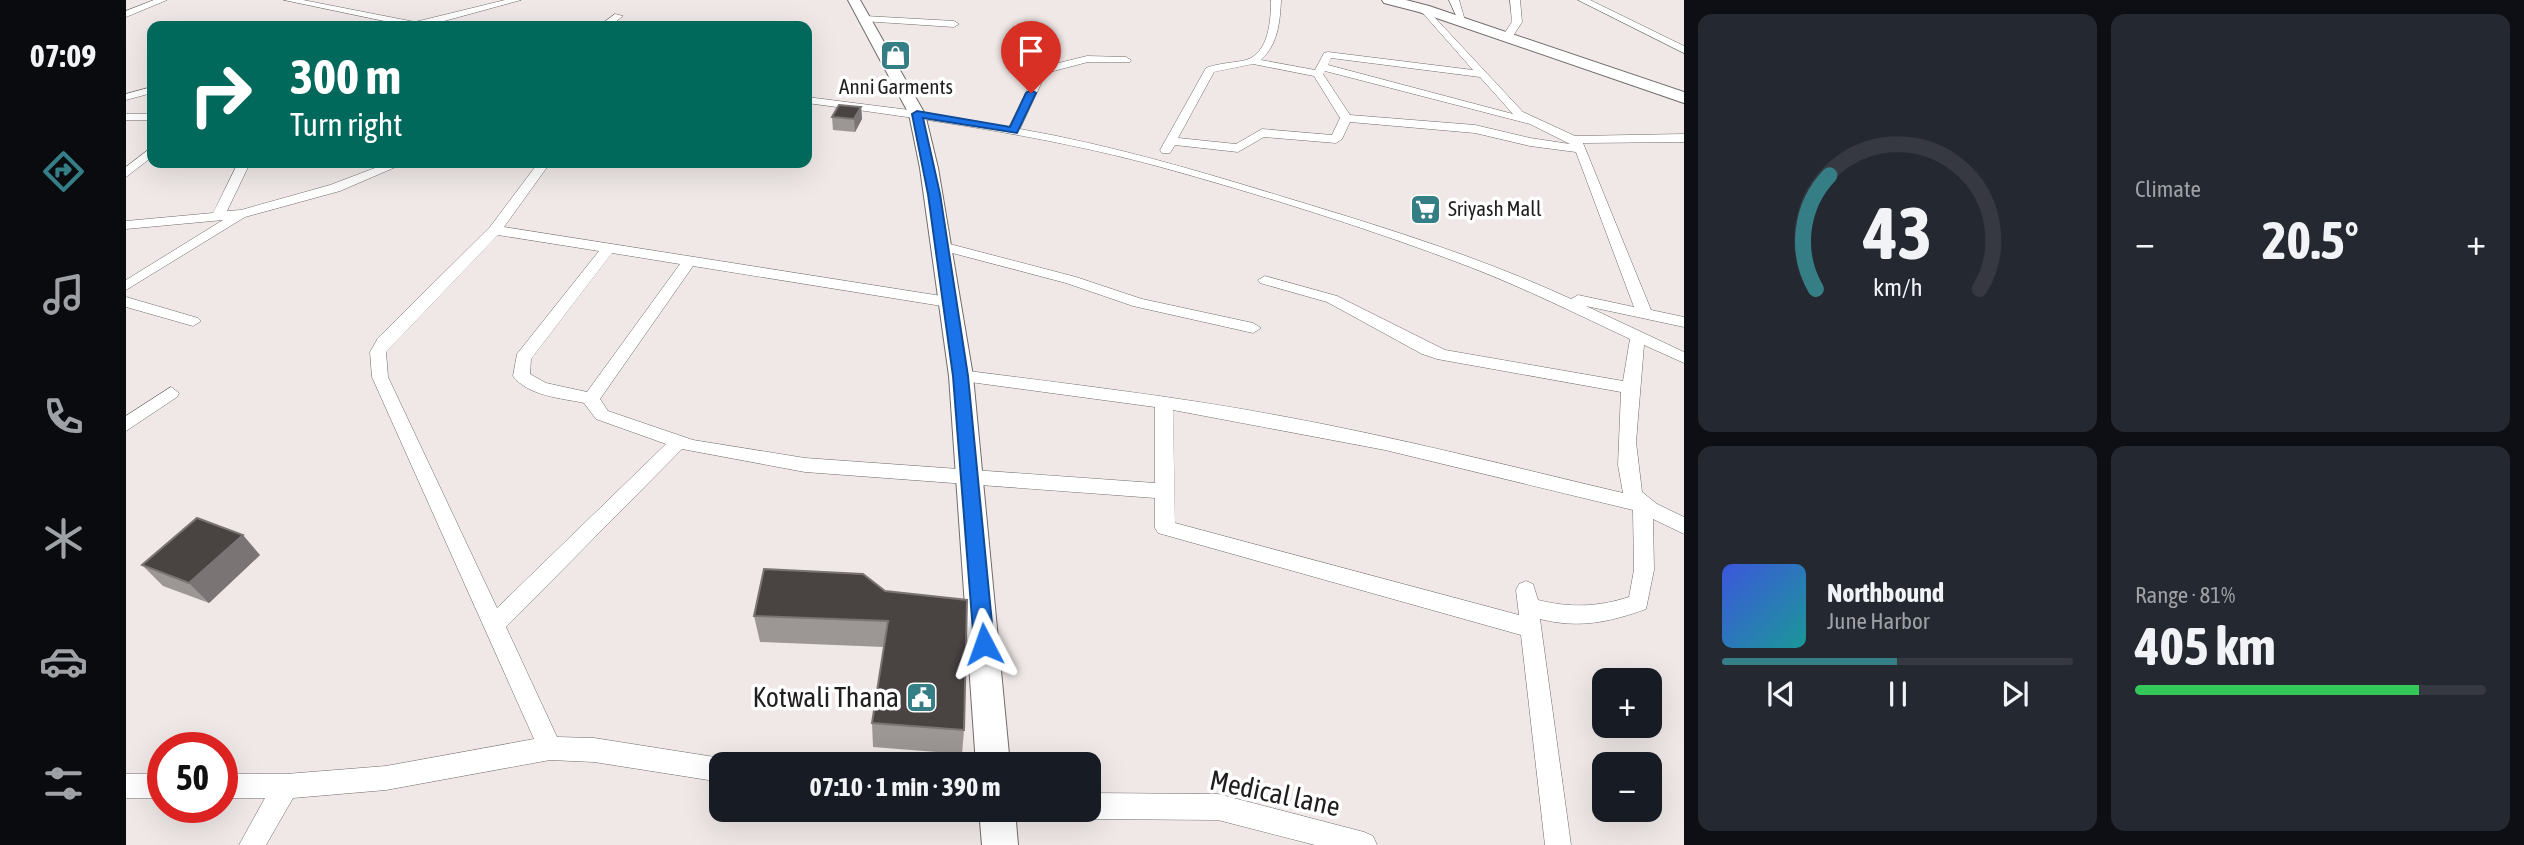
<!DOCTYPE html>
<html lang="en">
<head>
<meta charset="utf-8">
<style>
	body { margin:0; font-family:"Asap Condensed",sans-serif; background:#242831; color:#f1f3f6; height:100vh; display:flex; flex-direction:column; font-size:26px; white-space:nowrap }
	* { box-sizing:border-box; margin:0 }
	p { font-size:23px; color:#9ea1a6 }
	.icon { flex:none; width:38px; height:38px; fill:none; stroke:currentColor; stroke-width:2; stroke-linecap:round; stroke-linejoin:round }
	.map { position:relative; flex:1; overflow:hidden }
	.drawer { display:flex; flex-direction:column; gap:14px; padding:14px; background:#0d0f14; width:840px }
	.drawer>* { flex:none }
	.hud { position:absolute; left:21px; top:21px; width:665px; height:147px; border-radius:14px; box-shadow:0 7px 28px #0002; background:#00695c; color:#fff; overflow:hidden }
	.fabs { position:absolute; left:1466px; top:668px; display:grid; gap:14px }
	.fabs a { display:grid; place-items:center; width:70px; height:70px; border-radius:14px; background:#171b24; box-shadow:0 7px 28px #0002; font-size:35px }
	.speed { position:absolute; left:21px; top:732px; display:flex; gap:14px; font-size:35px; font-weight:700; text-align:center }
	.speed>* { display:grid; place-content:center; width:91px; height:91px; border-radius:50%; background:#171b24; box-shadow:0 7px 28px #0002; line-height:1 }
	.speed .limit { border:10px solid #d22; background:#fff; color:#111 }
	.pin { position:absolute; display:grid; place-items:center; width:60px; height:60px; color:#fff; margin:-72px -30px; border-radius:50% 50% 50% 0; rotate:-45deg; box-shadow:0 0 7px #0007 }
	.pin .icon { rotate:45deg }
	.me { position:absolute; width:77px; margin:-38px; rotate:356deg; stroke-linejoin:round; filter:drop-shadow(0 0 5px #0008) }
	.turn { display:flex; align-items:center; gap:24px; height:147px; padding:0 28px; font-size:32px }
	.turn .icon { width:91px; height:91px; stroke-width:2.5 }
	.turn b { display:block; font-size:49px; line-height:60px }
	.big { font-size:52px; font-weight:700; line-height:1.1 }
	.drawer .card { flex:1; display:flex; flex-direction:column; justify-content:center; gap:10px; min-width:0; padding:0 24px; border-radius:14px; background:#242831 }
	.drawer .dial { align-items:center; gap:0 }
	.dial svg { height:182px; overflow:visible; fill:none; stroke:#363941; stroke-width:7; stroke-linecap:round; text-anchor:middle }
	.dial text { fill:#f1f3f6; stroke:none }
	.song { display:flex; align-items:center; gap:21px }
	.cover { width:84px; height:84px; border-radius:10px; background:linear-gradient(135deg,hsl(230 70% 55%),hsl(180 70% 35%)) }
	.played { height:7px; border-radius:4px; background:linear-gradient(90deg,#367e86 50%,#363941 50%) }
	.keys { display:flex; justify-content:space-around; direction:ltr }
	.heat { display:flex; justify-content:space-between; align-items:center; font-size:38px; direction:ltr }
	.charge { height:10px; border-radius:5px; background:linear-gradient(90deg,#34c759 81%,#363941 0) }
	.drawer .tiles { flex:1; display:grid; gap:14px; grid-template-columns:repeat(2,1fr) }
	.trip { position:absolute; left:583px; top:752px; width:392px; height:70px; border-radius:14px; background:#171b24; box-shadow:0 7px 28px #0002; font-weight:700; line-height:70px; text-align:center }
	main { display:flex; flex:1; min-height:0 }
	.dock { display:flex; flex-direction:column; width:126px; justify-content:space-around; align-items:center; background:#090b0e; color:#9ea1a6 }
	.dock .icon { width:49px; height:49px }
	.dock .current { color:#367e86 }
	.dock b { font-size:32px; color:#f1f3f6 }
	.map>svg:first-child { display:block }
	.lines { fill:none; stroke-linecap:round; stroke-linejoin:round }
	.street-casing { stroke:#716b6a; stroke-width:1 }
	.secondary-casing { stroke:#716b6a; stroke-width:2 }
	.primary-casing { stroke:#716b6a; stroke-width:2 }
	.street { fill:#fff; fill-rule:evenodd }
	.secondary { fill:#fff; fill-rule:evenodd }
	.primary { fill:#fff; fill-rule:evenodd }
	.wall { fill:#9c9694 }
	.shaded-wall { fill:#7b7474 }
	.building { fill:#494342; stroke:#7b7474; stroke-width:2 }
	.route { fill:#1a73e8; stroke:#114b97; stroke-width:2 }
	.labels { text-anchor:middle; stroke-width:7; stroke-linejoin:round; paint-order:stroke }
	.far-poi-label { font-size:21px; fill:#211e1e; stroke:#fff }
	.near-poi-label { font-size:28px; fill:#211e1e; stroke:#fff; text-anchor:end }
	.near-street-label { font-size:28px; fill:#211e1e; stroke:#fff }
</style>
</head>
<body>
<main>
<nav class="dock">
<b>07:09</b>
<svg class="icon current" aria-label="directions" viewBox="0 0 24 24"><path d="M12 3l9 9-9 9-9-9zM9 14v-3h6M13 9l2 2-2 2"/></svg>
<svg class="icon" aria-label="music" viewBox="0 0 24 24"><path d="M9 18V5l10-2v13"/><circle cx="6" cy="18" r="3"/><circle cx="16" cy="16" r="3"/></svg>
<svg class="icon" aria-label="phone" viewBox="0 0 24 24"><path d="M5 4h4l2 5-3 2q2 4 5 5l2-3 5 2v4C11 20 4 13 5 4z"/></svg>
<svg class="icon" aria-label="climate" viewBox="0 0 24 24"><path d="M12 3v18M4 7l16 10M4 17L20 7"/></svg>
<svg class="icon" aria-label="car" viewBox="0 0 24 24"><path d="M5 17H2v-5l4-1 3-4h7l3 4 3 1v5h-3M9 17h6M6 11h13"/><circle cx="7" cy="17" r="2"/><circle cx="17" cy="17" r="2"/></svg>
<svg class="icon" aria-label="filters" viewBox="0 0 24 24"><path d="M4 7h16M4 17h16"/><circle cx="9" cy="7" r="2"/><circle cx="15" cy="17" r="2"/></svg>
</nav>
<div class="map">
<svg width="1558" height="845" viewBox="0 0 1558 845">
	<rect width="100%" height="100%" fill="#efe8e7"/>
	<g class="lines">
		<defs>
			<path id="street" d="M28,0H41L0,17V11Z
				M158,0H177L289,22L379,0H395L300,26H282Z
				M1145,0H1155C1154,22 1152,44 1135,60L1189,70L1198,53L1202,52L1347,70L1295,11V7L1298,6L1397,112L1449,136L1558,134V142L1457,143L1525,310L1558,317V327L1460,306L1558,352V363L1518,345L1510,442L1516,492L1531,504L1558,517V534L1527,519L1528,570L1520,609C1484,622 1453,629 1414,619L1445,845H1419L1395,635L1032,533L1029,528V498L679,472L556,449L380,627L431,737L468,738L595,758L605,765H595V782L468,762L424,760L260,790L167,798L140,845H113L139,798H96V774H160L260,766L408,739L246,377L244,352L252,338L364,227L412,163H424L378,227L822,297L830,302L822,307L567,266L474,399L482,411L567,440L679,458L1029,483V407L829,380L827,376L829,372L835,370C942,384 1049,396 1155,416C1270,437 1383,466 1497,493L1492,465L1495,392L1311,359L1296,354L1201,302L1134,283L1132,280L1139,276L1211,296L1319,350L1497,381L1504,339C1451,314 1398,288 1344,267C1242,228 1136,195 1031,166C916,135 798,119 681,103V97L791,111L883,127L912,68L961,56L1000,57L1005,60L1004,62H962L920,73L894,129C985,145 1073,171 1161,198C1257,227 1354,257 1445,299L1452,295L1508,307L1450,152L1404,146L1349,133L1224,122L1216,139L1210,143L1138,137L1112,152L1049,145L1044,153H1036L1034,150L1080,68C1093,63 1107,63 1120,60C1143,53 1145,20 1145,0ZM1205,58L1354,77L1387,114L1202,65ZM1127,64L1188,76L1214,118L1206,135L1136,129L1110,144L1052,138L1088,72ZM1199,71L1404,124L1444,144L1404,138L1349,125L1224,115L1197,74ZM372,235L473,251L391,354L387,376C402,396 435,398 458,403L470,419L540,444L371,608L262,377L260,352ZM486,253L554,264L461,392L420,383L404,374L405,359ZM1047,410L1259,450L1507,510L1508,570L1503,597C1472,607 1444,608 1412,600L1407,584L1400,581L1393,584L1390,590L1393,615L1049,523Z
				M1323,0H1333L1340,24H1334Z
				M1384,0H1394L1396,22L1385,39L1381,40L1376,37L1386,22Z
				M1452,0H1464L1558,46V53Z
				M489,14L497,16L484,26H473Z
				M739,16L828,21L833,24L828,27L736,21V17Z
				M26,87V93L0,100V94Z
				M0,114H26V120H0Z
				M26,147V157L0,177V167Z
				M112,163H124L101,211L115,210L204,185L262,163H279L214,191L119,217L0,290V280L97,220L0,229V221L87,213Z
				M816,242L950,277L1016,299L1127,323L1135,328L1127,333L1007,306L940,283L811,249V243Z
				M0,297L72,318L75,321L67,326L0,307Z
				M45,387L53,393L51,397L0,431V416Z
				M0,774H37V798H0Z
				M962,793L1092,794L1238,832L1247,836L1251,845H1189L1092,820L962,819L953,815L951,810H962Z"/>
			<path id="secondary" d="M722,0H734L799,114L812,168L847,376L884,765H850L823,376L794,168L783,114Z
				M853,810H889L892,845H856Z"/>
			<path id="primary" d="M1256,0H1280L1303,6L1558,92V103L1293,12L1258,3Z"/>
		</defs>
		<!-- street casing -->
		<use href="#street" class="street-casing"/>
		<!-- secondary casing -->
		<use href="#secondary" class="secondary-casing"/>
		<!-- primary casing -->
		<use href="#primary" class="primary-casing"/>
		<!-- street -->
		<use href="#street" class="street"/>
		<!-- secondary -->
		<use href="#secondary" class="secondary"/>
		<!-- primary -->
		<use href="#primary" class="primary"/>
	</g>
	<!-- wall -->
	<path class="wall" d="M735,107L736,119L729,132L707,130L706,117Z
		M134,555L83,603L37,586L16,565Z
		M737,574L838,730L836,754L747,747L746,723L758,647L634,642L628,616Z"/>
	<!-- shaded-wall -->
	<path class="shaded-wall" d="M735,107L736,119L729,132L728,119Z
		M117,535L134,555L83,603L63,583Z"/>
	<!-- building -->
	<path class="building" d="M544,22L585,26H539Z
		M713,105L735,107L728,119L706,117Z
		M71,518L117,535L63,583L16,565Z
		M638,569L737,574L759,591L841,600L838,730L746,723L762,621L628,616Z"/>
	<!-- route -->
	<path class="route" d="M905,90L910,93L891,133L797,118L814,194L842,376L868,644L865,650L858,653L851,650L848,644L827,376L802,194L786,114L791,111L884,127L900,93Z"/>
	<!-- icons -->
	<defs>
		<symbol id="shop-square" viewBox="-11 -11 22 22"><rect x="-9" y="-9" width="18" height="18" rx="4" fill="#367e86" stroke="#fff"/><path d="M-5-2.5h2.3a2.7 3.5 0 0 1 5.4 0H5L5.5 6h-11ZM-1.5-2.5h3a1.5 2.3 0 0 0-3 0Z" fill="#fff"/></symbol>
		<symbol id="supermarket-square" viewBox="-11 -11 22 22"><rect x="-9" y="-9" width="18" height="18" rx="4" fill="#367e86" stroke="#fff"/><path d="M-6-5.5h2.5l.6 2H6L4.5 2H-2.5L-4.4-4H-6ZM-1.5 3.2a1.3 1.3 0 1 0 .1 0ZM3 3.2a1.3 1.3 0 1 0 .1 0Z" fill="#fff"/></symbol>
		<symbol id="civic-square" viewBox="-11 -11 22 22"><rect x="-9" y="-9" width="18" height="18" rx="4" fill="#367e86" stroke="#fff"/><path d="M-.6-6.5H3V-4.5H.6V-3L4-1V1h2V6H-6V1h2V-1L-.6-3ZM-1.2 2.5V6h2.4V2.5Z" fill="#fff"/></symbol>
	</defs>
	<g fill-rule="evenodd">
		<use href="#shop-square" x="752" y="38" width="35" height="35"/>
		<use href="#supermarket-square" x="1282" y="192" width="35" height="35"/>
		<use href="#civic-square" x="778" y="680" width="35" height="35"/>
	</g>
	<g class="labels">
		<!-- far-poi labels -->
		<g class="far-poi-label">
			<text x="770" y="94">Anni Garments</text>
			<text x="1322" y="216" text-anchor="start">Sriyash Mall</text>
		</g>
		<!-- near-poi labels -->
		<g class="near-poi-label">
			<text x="773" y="707">Kotwali Thana</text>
		</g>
		<!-- near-street labels -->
		<g class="near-street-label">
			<text transform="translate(1149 793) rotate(12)" y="10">Medical lane</text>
		</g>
	</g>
</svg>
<div class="fabs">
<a>+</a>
<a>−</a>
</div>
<div class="speed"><div class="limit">50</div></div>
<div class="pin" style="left:905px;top:93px;background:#d93025"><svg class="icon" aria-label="arrive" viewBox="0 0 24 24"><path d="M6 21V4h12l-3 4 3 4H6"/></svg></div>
<svg class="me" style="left:858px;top:644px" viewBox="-20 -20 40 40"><path d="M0-17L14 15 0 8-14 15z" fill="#1a73e8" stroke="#fff" stroke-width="4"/></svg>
<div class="trip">07:10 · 1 min · 390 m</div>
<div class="hud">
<div class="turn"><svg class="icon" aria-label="right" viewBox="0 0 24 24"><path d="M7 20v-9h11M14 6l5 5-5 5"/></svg><div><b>300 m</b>Turn right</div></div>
</div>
</div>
<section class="drawer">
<div class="tiles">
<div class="card dial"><svg viewBox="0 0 100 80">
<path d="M14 69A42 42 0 1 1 86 69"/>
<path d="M14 69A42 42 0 0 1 20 19" stroke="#367e86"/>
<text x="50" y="56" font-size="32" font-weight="700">43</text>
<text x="50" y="72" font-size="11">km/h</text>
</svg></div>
<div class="card"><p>Climate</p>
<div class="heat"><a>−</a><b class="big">20.5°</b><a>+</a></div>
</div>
<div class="card">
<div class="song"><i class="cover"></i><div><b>Northbound</b><p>June Harbor</p></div></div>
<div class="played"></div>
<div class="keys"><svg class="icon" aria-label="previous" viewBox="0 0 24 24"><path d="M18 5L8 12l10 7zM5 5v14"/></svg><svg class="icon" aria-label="pause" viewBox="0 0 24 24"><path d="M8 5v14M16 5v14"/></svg><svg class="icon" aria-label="next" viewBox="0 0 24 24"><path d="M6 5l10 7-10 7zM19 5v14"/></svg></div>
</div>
<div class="card"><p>Range · 81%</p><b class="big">405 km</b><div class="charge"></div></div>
</div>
</section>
</main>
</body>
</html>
